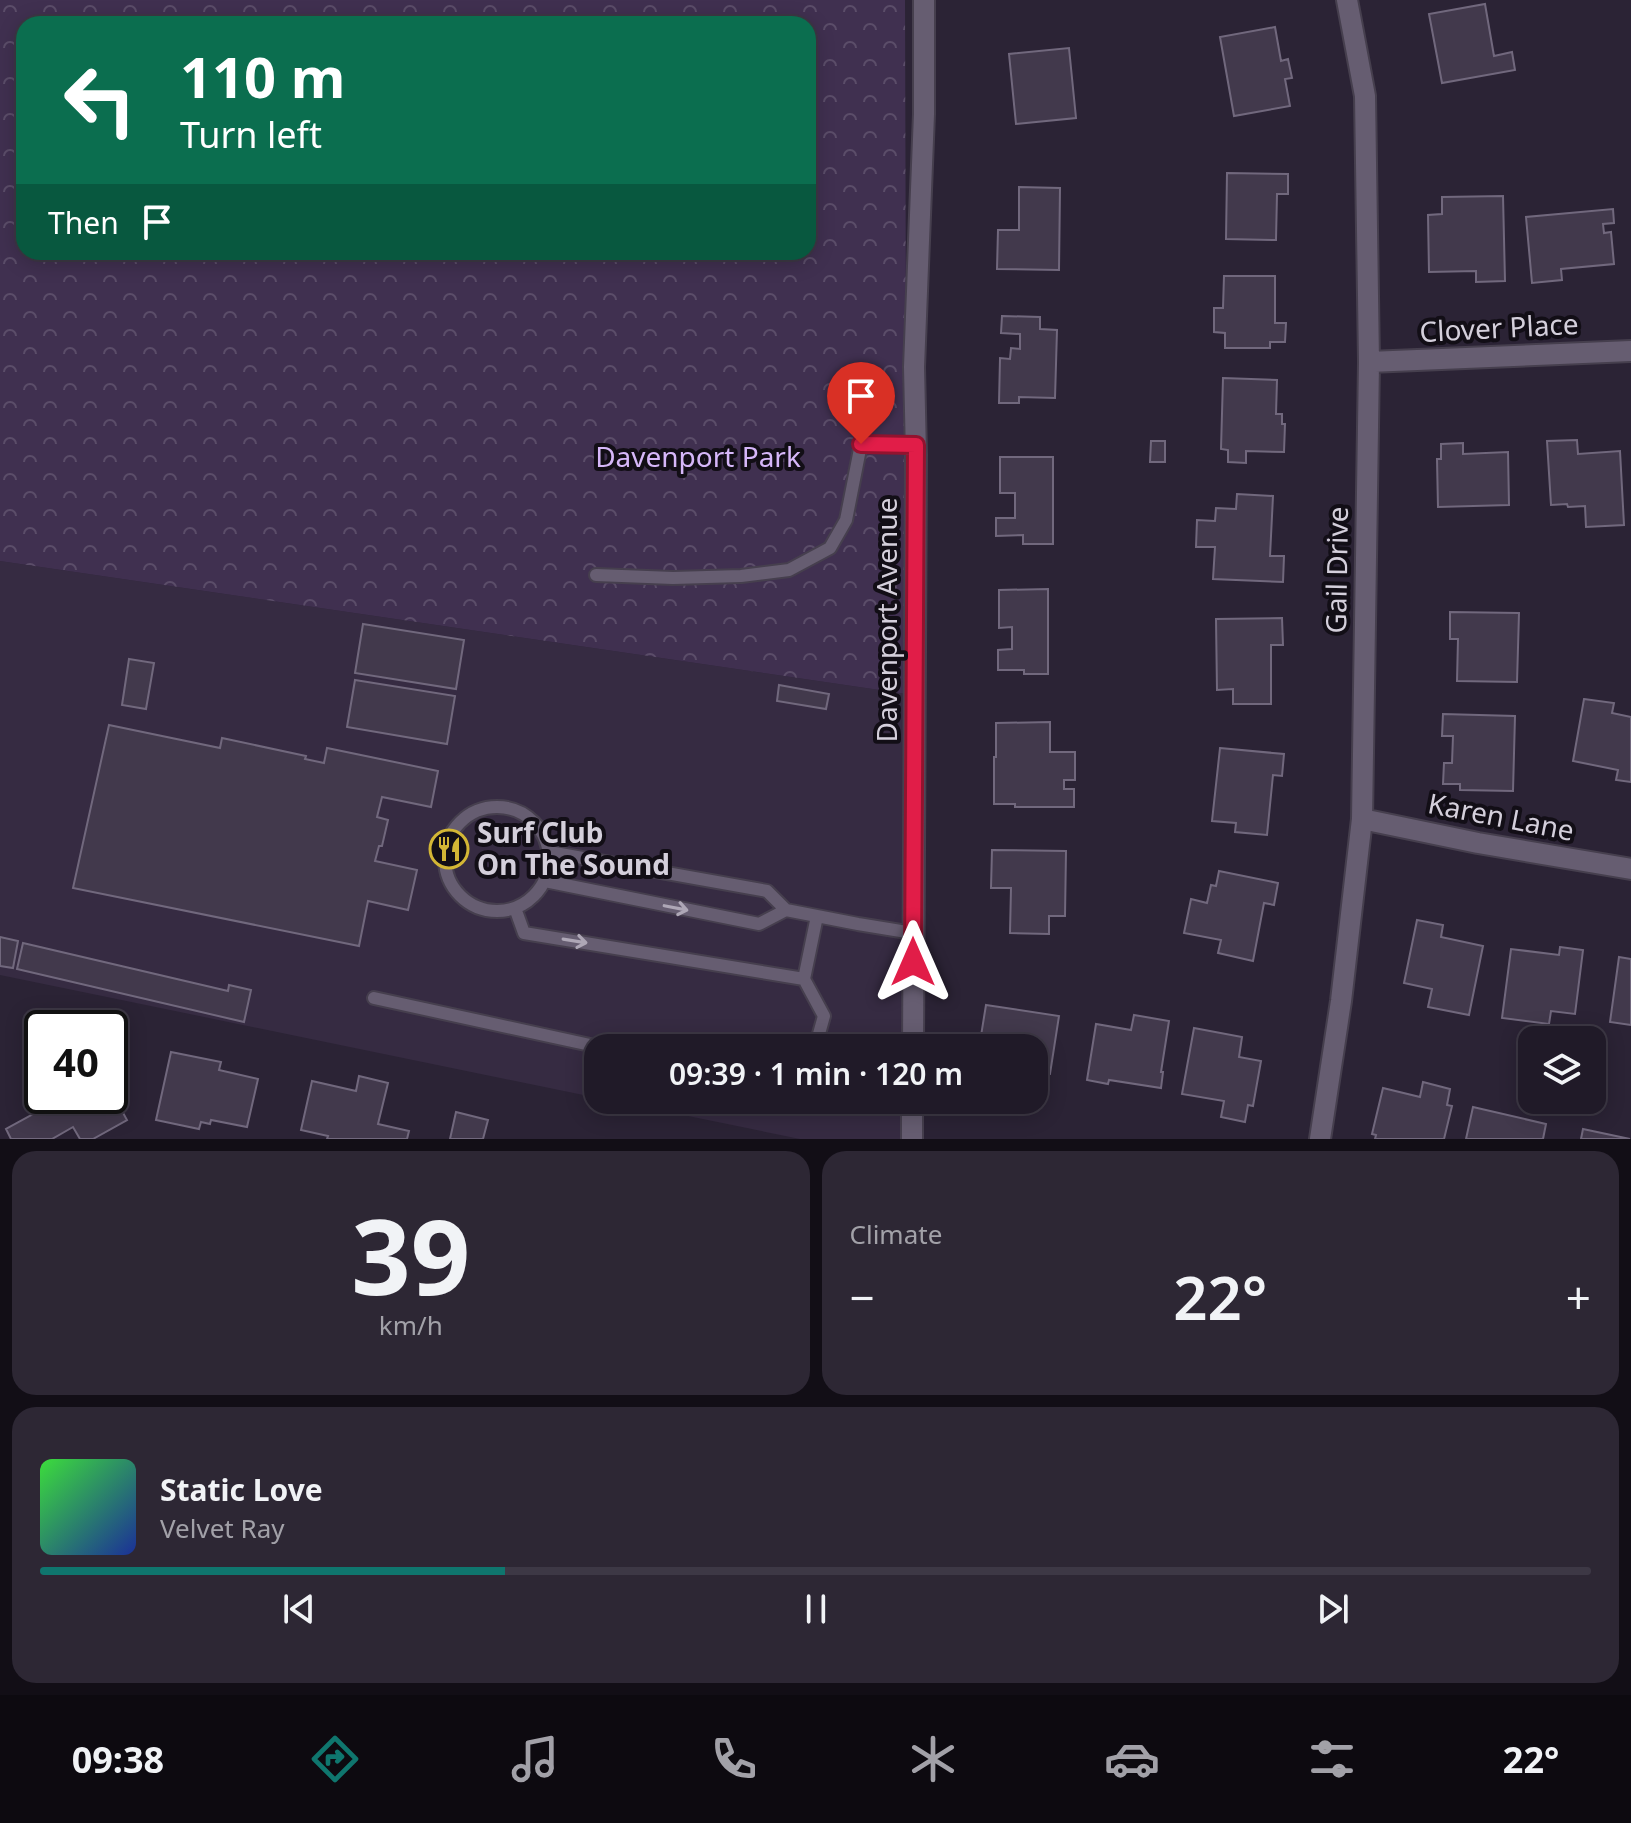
<!DOCTYPE html>
<html lang="en">
<head>
<meta charset="utf-8">
<style>
	body { margin:0; font-family:"Noto Sans",sans-serif; background:#2d2734; color:#f1f3f6; height:100vh; display:flex; flex-direction:column; font-size:30px; white-space:nowrap }
	* { box-sizing:border-box; margin:0 }
	p { font-size:26px; color:#a2a1a8 }
	.icon { flex:none; width:44px; height:44px; fill:none; stroke:currentColor; stroke-width:2; stroke-linecap:round; stroke-linejoin:round }
	.map { position:relative; height:1139px; overflow:hidden }
	.panel { display:flex; flex-direction:column; gap:12px; padding:12px; background:#120e16; flex:1 }
	.panel>* { flex:none }
	.hud { position:absolute; left:16px; top:16px; width:800px; height:244px; border-radius:24px; box-shadow:0 4px 20px #0003,0 0 0 2px #3d3845; background:#0b6e4f; color:#fff; overflow:hidden }
	.buttons { position:absolute; left:1518px; top:1026px; display:grid; gap:16px }
	.buttons a { display:grid; place-items:center; width:88px; height:88px; border-radius:16px; background:#201a28; box-shadow:0 4px 20px #0003,0 0 0 2px #3d3845; font-size:40px }
	.speed { position:absolute; left:24px; top:1010px; display:flex; gap:16px; font-size:40px; font-weight:700; text-align:center }
	.speed>* { display:grid; place-content:center; width:104px; height:104px; border-radius:50%; background:#201a28; box-shadow:0 4px 20px #0003,0 0 0 2px #3d3845; line-height:1 }
	.speed .limit { border:4px solid #111; border-radius:12px; background:#fff; color:#111 }
	.pin { position:absolute; display:grid; place-items:center; width:68px; height:68px; color:#fff; margin:-82px -34px; border-radius:50% 50% 50% 0; rotate:-45deg; box-shadow:0 0 8px #0007 }
	.pin .icon { rotate:45deg }
	.me { position:absolute; width:88px; margin:-44px; rotate:0deg; stroke-linejoin:round; filter:drop-shadow(0 0 6px #0008) }
	.turn { display:flex; align-items:center; gap:28px; height:168px; padding:0 32px; font-size:36px }
	.turn .icon { width:104px; height:104px; stroke-width:2.5 }
	.turn b { display:block; font-size:56px; line-height:68px }
	.then { display:flex; align-items:center; height:76px; padding:0 32px; background:#0003; gap:16px; font-size:30px }
	.big { font-size:60px; font-weight:600; line-height:1.1 }
	.panel .card { flex:1; display:flex; flex-direction:column; justify-content:center; gap:12px; min-width:0; padding:0 28px; border-radius:24px; background:#2d2734 }
	.panel .dial { align-items:center; gap:0 }
	.dial b { font-size:104px; line-height:1 }
	.song { display:flex; align-items:center; gap:24px }
	.cover { width:96px; height:96px; border-radius:12px; background:linear-gradient(135deg,hsl(120 70% 55%),hsl(230 70% 35%)) }
	.played { height:8px; border-radius:4px; background:linear-gradient(90deg,#0f766e 30%,#3d3845 30%) }
	.keys { display:flex; justify-content:space-around; direction:ltr }
	.heat { display:flex; justify-content:space-between; align-items:center; font-size:44px; direction:ltr }
	.panel .tiles { flex:1; display:grid; gap:12px; grid-template-columns:1fr 1fr }
	.card:last-child { grid-column:span 2 }
	.trip { position:absolute; left:584px; top:1034px; width:464px; height:80px; border-radius:24px; background:#201a28; box-shadow:0 4px 20px #0003,0 0 0 2px #3d3845; font-weight:600; line-height:80px; text-align:center }
	.tab-bar { display:flex; height:128px; justify-content:space-around; align-items:center; background:#0d0a10; color:#a2a1a8 }
	.tab-bar .icon { width:56px; height:56px }
	.tab-bar .active { color:#0f766e }
	.tab-bar b { font-size:36px; color:#f1f3f6 }
	.map>svg:first-child { display:block }
	.built { fill:#362b42 }
	.park { fill:url(#park-crowns); fill-rule:evenodd }
	.building { fill:#42394c; stroke:#71687d; stroke-width:2 }
	.lines { fill:none; stroke-linecap:round; stroke-linejoin:round }
	.lane-casing { stroke:#463f4e; stroke-width:16 }
	.street-casing { stroke:#463f4e; stroke-width:24 }
	.secondary-casing { stroke:#463f4e; stroke-width:24 }
	.lane { stroke:#665d71; stroke-width:12 }
	.street { stroke:#665d71; stroke-width:20 }
	.secondary { stroke:#665d71; stroke-width:20 }
	.oneway { stroke:#aea7b6 }
	.route-casing { stroke:#92132f; stroke-width:20 }
	.route { stroke:#e11d48; stroke-width:14 }
	.labels { text-anchor:middle; stroke-width:8; stroke-linejoin:round; paint-order:stroke }
	.street-label { font-size:28px; fill:#d4cfdb; stroke:#120e16 }
	.park-label { font-size:28px; fill:#d6b7f9; stroke:#120e16 }
	.poi-label { font-size:28px; font-weight:bold; fill:#d4cfdb; stroke:#120e16; text-anchor:start }
</style>
</head>
<body>
<div class="map">
<svg width="1631" height="1139" viewBox="0 0 1631 1139">
	<defs>
		<pattern id="park-crowns" width="20" height="18" patternUnits="userSpaceOnUse" patternTransform="scale(2)"><rect width="20" height="18" fill="#403050"/><path d="M2 6a3 3 0 1 1 6 0M12 15a3 3 0 1 1 6 0" fill="none" stroke="#5b4d69"/></pattern>
	</defs>
	<rect width="100%" height="100%" fill="#2b2335"/>
	<!-- built -->
	<path class="built" d="M0,561L907,694V1048H598V1098L0,975Z
		M610,1100H907V1139H800Z"/>
	<!-- park -->
	<path class="park" d="M0,0H905L907,694L0,561ZM24,24H808V252H24Z"/>
	<!-- building -->
	<path class="building" d="M1485,4L1494,56L1512,52L1515,70L1442,83L1429,14Z
		M1275,27L1281,61L1288,59L1292,78L1285,79L1290,106L1234,116L1220,37Z
		M1069,48L1076,118L1016,124L1009,54Z
		M1227,173L1288,174V194H1277L1276,240L1226,239Z
		M1019,187L1060,188L1059,270L997,269L998,230H1019Z
		M1503,196L1505,281L1476,282V271L1429,272L1428,215L1442,214V197Z
		M1613,209L1614,223L1603,224L1604,233L1611,232L1614,264L1561,269L1562,280L1532,283L1526,217Z
		M1224,276H1275V323H1286L1285,342H1270V348H1225V333L1214,332V308H1223Z
		M1002,316L1040,317V329L1057,330L1055,398L1019,397V403H999L1000,358L1010,359L1011,348L1020,349V334L1001,333Z
		M1223,378L1277,380L1276,414H1282V424H1285L1284,452L1246,451V463L1228,462V450L1221,449Z
		M1577,440L1578,454L1620,451L1624,525L1586,527L1585,506L1568,507L1567,504L1551,505L1547,441Z
		M1151,441H1165V462H1150Z
		M1463,443V454L1508,452L1509,505L1438,507L1437,459H1441V444Z
		M1000,457H1053V544H1023V535L996,536V518H1015V493H1000Z
		M1237,494L1273,496L1270,556H1284L1283,582L1213,579L1215,547H1196L1197,520L1215,521L1216,508L1236,509Z
		M1048,589V674H1024V670H998V650L1012,649V627L999,628V590Z
		M1450,612L1519,613L1517,682L1457,681L1458,639H1450Z
		M1282,618L1283,645H1271V704H1233V689L1217,690L1216,619Z
		M363,624L464,640L456,689L355,673Z
		M129,659L154,663L146,709L122,705Z
		M355,680L455,696L447,744L347,727Z
		M779,685L829,694L826,709L777,701Z
		M1584,699L1614,703L1612,713L1631,717V782L1616,780L1618,770L1573,761Z
		M1443,714L1515,716L1513,791L1460,790V784H1443L1444,763H1452L1453,736H1442Z
		M1050,722V752H1075V780H1064V789H1074V807H1015V804H994V757H996V723Z
		M109,725L220,748L222,738L306,756L305,759L324,763L327,748L438,771L431,807L382,797L377,817L388,820L382,846H379L375,861L417,870L408,910L368,901L359,946L73,888Z
		M1220,748L1284,754L1282,776L1273,775L1267,835L1235,832L1236,823L1212,821Z
		M992,850L1066,851L1065,916H1049V934L1010,933L1011,888H991Z
		M1219,871L1278,883L1274,905L1264,903L1253,961L1218,953L1221,940L1184,933L1191,899L1207,903L1211,885L1216,886Z
		M1417,920L1443,925L1441,937L1483,946L1469,1015L1428,1007L1432,989L1404,983Z
		M0,937L18,941L13,968L0,966Z
		M23,943L228,991L229,985L251,990L244,1022L17,969Z
		M1560,947L1583,950L1575,1014L1551,1011L1549,1024L1502,1018L1511,949L1559,955Z
		M1619,957L1631,959V1025L1610,1022Z
		M986,1005L1059,1016L1050,1074L1034,1072V1048H1013L992,1045V1048H979Z
		M1134,1015L1169,1021L1161,1072H1163L1161,1088L1109,1080L1108,1084L1087,1080L1096,1024L1131,1030Z
		M1194,1028L1242,1037L1239,1057L1261,1061L1253,1106L1248,1105L1245,1122L1221,1117L1224,1101L1182,1094Z
		M171,1052L221,1062L219,1070L258,1079L247,1127L211,1120L210,1124L201,1122L199,1129L156,1120Z
		M359,1076L388,1083L378,1124L409,1131L407,1139H327L328,1136L301,1130L312,1081L356,1091Z
		M1423,1082L1450,1089L1447,1105L1452,1106L1444,1139H1375L1376,1135L1372,1134L1383,1088L1420,1097Z
		M110,1089L127,1120L93,1139H80L73,1127L52,1139H11L6,1129L33,1114L26,1102L42,1093V1096H110Z
		M1473,1107L1546,1124L1543,1139H1466Z
		M456,1112L488,1120L483,1139H450Z
		M1583,1129L1630,1139H1581Z"/>
	<g class="lines">
		<defs>
			<path id="lane" d="M596,575L673,578L741,576L789,570L830,548L846,520L861,444L916,445
				M445 859a52 52 0 1 1 104 0a52 52 0 1 1-104 0Z
				M549,852L767,891L786,910L858,924L913,933
				M545,881L759,924L786,910
				M515,908L524,933L804,979
				M374,998L604,1048
				M815,1048L824,1016L804,979L817,916"/>
			<path id="street" d="M1369,362L1631,351
				M1362,819L1478,843L1631,869
				M1320,1139L1341,1001L1362,819L1369,362L1365,96L1347,0"/>
			<path id="secondary" d="M913,1048L916,455L914,367L924,114V0
				M912,1139V1100"/>
		</defs>
		<!-- lane casing -->
		<use href="#lane" class="lane-casing"/>
		<!-- street casing -->
		<use href="#street" class="street-casing"/>
		<!-- secondary casing -->
		<use href="#secondary" class="secondary-casing"/>
		<!-- lane -->
		<use href="#lane" class="lane"/>
		<!-- street -->
		<use href="#street" class="street"/>
		<!-- secondary -->
		<use href="#secondary" class="secondary"/>
	</g>
	<!-- one-way arrows -->
	<defs><path id="oneway-shaft" d="M-6 0H5M1.5-3L5.5 0L1.5 3" fill="none" stroke-width="1.6" stroke-linecap="round" stroke-linejoin="round" transform="scale(2)"/></defs>
	<g class="oneway">
		<use href="#oneway-shaft" transform="translate(676 908) rotate(11)"/>
		<use href="#oneway-shaft" transform="translate(575 941) rotate(9)"/>
	</g>
	<g class="lines">
		<defs>
			<path id="route" d="M861,444L916,445L913,962"/>
		</defs>
		<!-- route casing -->
		<use href="#route" class="route-casing"/>
		<!-- route -->
		<use href="#route" class="route"/>
	</g>
	<!-- icons -->
	<defs>
		<symbol id="restaurant-ring" viewBox="-11 -11 22 22"><circle r="9.5" fill="#120e16" stroke="#d3b635" stroke-width="1.5"/><path d="M-5-6h1v4h1v-4h1v4h1v-4h1v5L-1.5 .5V6h-2V.5L-5-1ZM5-6V6H3V1.5H1.5Q1.5-4 5-6Z" fill="#d3b635"/></symbol>
	</defs>
	<g fill-rule="evenodd">
		<use href="#restaurant-ring" x="427" y="827" width="44" height="44"/>
	</g>
	<g class="labels">
		<!-- street labels -->
		<g class="street-label">
			<text transform="translate(1499 328) rotate(-3)" y="10">Clover Place</text>
			<text transform="translate(1337 570) rotate(-89)" y="10">Gail Drive</text>
			<text transform="translate(887 620) rotate(-90)" y="10">Davenport Avenue</text>
			<text transform="translate(1501 817) rotate(11)" y="10">Karen Lane</text>
		</g>
		<!-- park labels -->
		<g class="park-label">
			<text x="698" y="467">Davenport Park</text>
		</g>
		<!-- poi labels -->
		<g class="poi-label">
			<text x="477" y="843">Surf Club<tspan x="477" dy="32">On The Sound</tspan></text>
		</g>
	</g>
</svg>
<div class="buttons">
<a><svg class="icon" aria-label="layers" viewBox="0 0 24 24"><path d="M12 4l9 5-9 5-9-5zM3 14l9 5 9-5"/></svg></a>
</div>
<div class="speed"><div class="limit">40</div></div>
<div class="pin" style="left:861px;top:444px;background:#d93025"><svg class="icon" aria-label="arrive" viewBox="0 0 24 24"><path d="M6 21V4h12l-3 4 3 4H6"/></svg></div>
<svg class="me" style="left:913px;top:962px" viewBox="-20 -20 40 40"><path d="M0-17L14 15 0 8-14 15z" fill="#e11d48" stroke="#fff" stroke-width="4"/></svg>
<div class="trip">09:39 · 1 min · 120 m</div>
<div class="hud">
<div class="turn"><svg class="icon" aria-label="left" viewBox="0 0 24 24"><path d="M17 20v-9H6M10 6l-5 5 5 5"/></svg><div><b>110 m</b>Turn left</div></div>
<div class="then">Then<svg class="icon" aria-label="arrive" viewBox="0 0 24 24"><path d="M6 21V4h12l-3 4 3 4H6"/></svg></div>
</div>
</div>
<section class="panel">
<div class="tiles">
<div class="card dial"><b>39</b><p>km/h</p></div>
<div class="card"><p>Climate</p>
<div class="heat"><a>−</a><b class="big">22°</b><a>+</a></div>
</div>
<div class="card">
<div class="song"><i class="cover"></i><div><b>Static Love</b><p>Velvet Ray</p></div></div>
<div class="played"></div>
<div class="keys"><svg class="icon" aria-label="previous" viewBox="0 0 24 24"><path d="M18 5L8 12l10 7zM5 5v14"/></svg><svg class="icon" aria-label="pause" viewBox="0 0 24 24"><path d="M8 5v14M16 5v14"/></svg><svg class="icon" aria-label="next" viewBox="0 0 24 24"><path d="M6 5l10 7-10 7zM19 5v14"/></svg></div>
</div>
</div>
</section>
<nav class="tab-bar">
<b>09:38</b>
<svg class="icon active" aria-label="directions" viewBox="0 0 24 24"><path d="M12 3l9 9-9 9-9-9zM9 14v-3h6M13 9l2 2-2 2"/></svg>
<svg class="icon" aria-label="music" viewBox="0 0 24 24"><path d="M9 18V5l10-2v13"/><circle cx="6" cy="18" r="3"/><circle cx="16" cy="16" r="3"/></svg>
<svg class="icon" aria-label="phone" viewBox="0 0 24 24"><path d="M5 4h4l2 5-3 2q2 4 5 5l2-3 5 2v4C11 20 4 13 5 4z"/></svg>
<svg class="icon" aria-label="climate" viewBox="0 0 24 24"><path d="M12 3v18M4 7l16 10M4 17L20 7"/></svg>
<svg class="icon" aria-label="car" viewBox="0 0 24 24"><path d="M5 17H2v-5l4-1 3-4h7l3 4 3 1v5h-3M9 17h6M6 11h13"/><circle cx="7" cy="17" r="2"/><circle cx="17" cy="17" r="2"/></svg>
<svg class="icon" aria-label="filters" viewBox="0 0 24 24"><path d="M4 7h16M4 17h16"/><circle cx="9" cy="7" r="2"/><circle cx="15" cy="17" r="2"/></svg>
<b>22°</b>
</nav>
</body>
</html>
